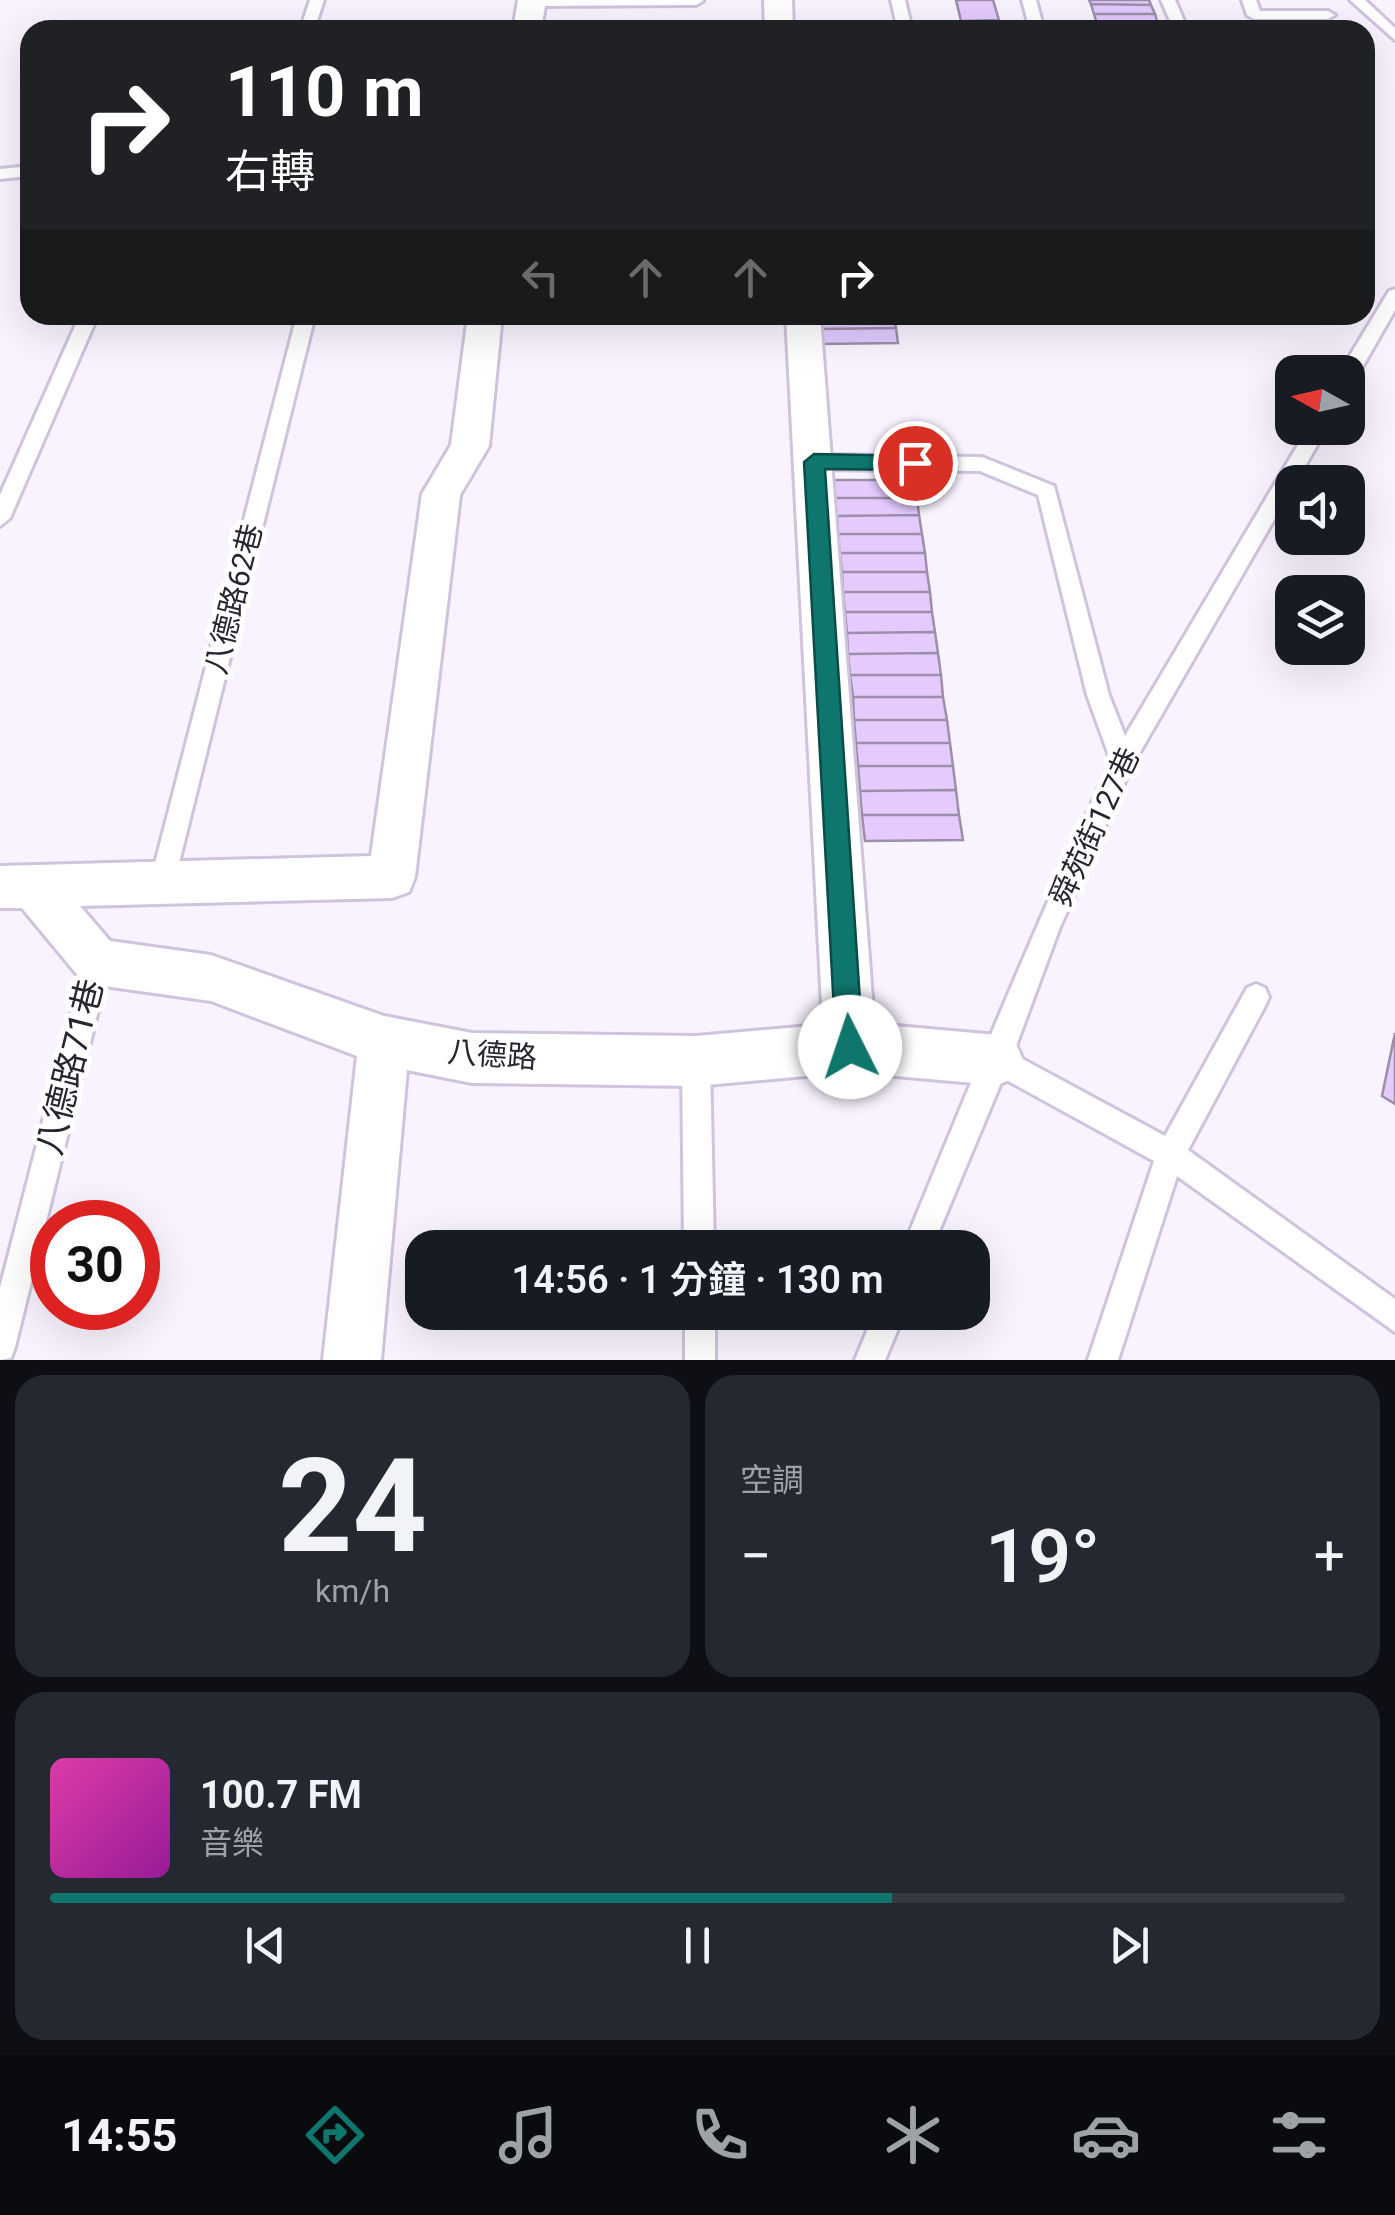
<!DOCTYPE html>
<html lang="zh-TW">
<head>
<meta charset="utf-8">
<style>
	body { margin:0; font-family:Roboto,"Noto Sans TC",sans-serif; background:#242831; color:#f1f3f6; height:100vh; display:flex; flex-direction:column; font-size:38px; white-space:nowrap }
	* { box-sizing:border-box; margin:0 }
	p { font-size:32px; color:#9ea1a6 }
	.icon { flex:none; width:55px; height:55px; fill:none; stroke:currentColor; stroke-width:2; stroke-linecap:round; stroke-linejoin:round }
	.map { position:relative; height:1360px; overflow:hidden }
	.details { display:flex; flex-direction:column; gap:15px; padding:15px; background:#0d0f14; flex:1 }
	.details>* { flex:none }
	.banner { position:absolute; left:20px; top:20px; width:1355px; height:305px; border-radius:30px; box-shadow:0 10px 40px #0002; background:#202124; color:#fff; overflow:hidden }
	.needle { width:65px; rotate:278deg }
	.controls { position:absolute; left:1275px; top:355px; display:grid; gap:20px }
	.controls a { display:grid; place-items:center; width:90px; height:90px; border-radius:20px; background:#171b24; box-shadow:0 10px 40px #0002; font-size:50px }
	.speed { position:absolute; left:30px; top:1200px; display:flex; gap:20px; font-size:50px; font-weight:700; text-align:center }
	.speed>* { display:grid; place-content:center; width:130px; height:130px; border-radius:50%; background:#171b24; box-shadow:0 10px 40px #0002; line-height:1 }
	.speed .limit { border:15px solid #d22; background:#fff; color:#111 }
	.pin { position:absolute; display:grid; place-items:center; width:85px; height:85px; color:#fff; margin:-42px; border:5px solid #fff; border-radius:50%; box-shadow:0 2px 10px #0007 }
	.me { position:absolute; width:110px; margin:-55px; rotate:356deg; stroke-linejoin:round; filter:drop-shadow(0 0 8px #0008) }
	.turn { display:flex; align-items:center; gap:35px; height:210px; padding:0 40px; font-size:45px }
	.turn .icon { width:130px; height:130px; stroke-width:2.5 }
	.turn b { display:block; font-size:70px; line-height:85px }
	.lanes { display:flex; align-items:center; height:95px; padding:0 40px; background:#0003; justify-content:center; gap:50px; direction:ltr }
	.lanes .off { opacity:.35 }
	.big { font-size:75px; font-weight:600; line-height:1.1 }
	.details .tile { flex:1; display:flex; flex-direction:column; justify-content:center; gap:15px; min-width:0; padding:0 35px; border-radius:30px; background:#242831 }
	.details .dial { align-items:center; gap:0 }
	.dial b { font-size:130px; line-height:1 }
	.song { display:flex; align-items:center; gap:30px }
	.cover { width:120px; height:120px; border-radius:15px; background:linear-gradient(135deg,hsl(320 70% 55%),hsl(300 70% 35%)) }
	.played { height:10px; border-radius:5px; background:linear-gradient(90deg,#0f766e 65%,#363941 65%) }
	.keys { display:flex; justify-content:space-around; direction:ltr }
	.heat { display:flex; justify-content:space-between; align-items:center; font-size:55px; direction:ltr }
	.details .tiles { flex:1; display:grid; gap:15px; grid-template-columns:1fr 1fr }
	.tile:last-child { grid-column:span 2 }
	.trip { position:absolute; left:405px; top:1230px; width:585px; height:100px; border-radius:30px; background:#171b24; box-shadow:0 10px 40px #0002; font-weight:600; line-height:100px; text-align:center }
	.menu { display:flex; height:160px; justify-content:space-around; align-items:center; background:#090b0e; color:#9ea1a6 }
	.menu .icon { width:70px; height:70px }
	.menu .active { color:#0f766e }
	.menu b { font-size:45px; color:#f1f3f6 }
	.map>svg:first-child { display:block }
	.building { fill:#e4caff; stroke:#9c8fa9; stroke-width:2.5 }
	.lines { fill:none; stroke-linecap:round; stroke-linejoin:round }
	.lane-casing { stroke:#d0c3de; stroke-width:6 }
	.street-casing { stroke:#d0c3de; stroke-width:6 }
	.lane { fill:#fff; fill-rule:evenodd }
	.street { fill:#fff; fill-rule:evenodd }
	.route { fill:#0f766e; stroke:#0a4d48; stroke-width:2.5 }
	.labels { text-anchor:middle; stroke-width:10; stroke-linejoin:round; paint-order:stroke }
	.street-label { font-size:30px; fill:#29242f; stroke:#fff }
	.near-street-label { font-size:35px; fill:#29242f; stroke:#fff }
</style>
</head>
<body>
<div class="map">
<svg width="1395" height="1360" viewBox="0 0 1395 1360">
	<rect width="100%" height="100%" fill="#f9f3ff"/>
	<!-- building -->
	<path class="building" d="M956,0H993L999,20L961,21Z
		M1089,0H1149L1151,5L1091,4Z
		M1091,4L1151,5L1155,14H1094Z
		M1094,14H1155L1158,24H1097Z
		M1097,24H1158L1160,30H1099Z
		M816,315H894L896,328L817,329Z
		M896,328L898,343L818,344L817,329Z
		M834,480H915L917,498H835Z
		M835,498H917L919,515L837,516Z
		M919,515L922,534H838L837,516Z
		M838,534H922L925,553H840Z
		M840,553H925L927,572H842Z
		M842,572H927L930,592H843Z
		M843,592H930L932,612H845Z
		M845,612H932L935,632L847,633Z
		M935,632L938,653L848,654L847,633Z
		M938,653L941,675H850L848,654Z
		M850,675H941L943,697H853Z
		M853,697H943L947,720H854Z
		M854,720H947L950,743H856Z
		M856,743H950L953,766H858Z
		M858,766H953L956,790L860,791Z
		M956,790L959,815H862L860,791Z
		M862,815H959L963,840L865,841Z
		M1395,1033V1104L1382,1096Z"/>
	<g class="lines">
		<defs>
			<path id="lane" d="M310,0H324L314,30H300Z
				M525,0H703V1L696,5L531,6L526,5Z
				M891,0H905L912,30H898Z
				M1022,0H1036L1044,30H1030Z
				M1161,0H1175L1188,30H1174Z
				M1242,0H1256L1260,11H1328L1335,15L1328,19H1254L1247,15Z
				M1350,0H1365L1395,28V40Z
				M30,166V176L0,179V169Z
				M1395,289V310L1355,380L1348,381V372H1340L1389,291Z
				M80,315H98L10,518L0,526V495Z
				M297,315H315L174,883L171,891L162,894L153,891L150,883Z
				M1308,428H1327L1132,766L1060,927L1013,1054L1165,1136L1247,988L1256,984L1265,988L1269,997L1265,1006L1188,1150L1395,1299V1332L1177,1176L1118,1360H1088L1154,1161L1003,1078L932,1248H903C970,1084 1037,921 1111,761L1087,695L1038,495L980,471L814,469L804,462L814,455L982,457L1054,486L1109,695L1125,736Z
				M97,950L106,953L110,962L15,1347L11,1358L0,1360V1288L84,962L88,953Z
				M696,1048L706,1052L710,1061L714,1248H684L682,1061L686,1052Z
				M685,1312H715V1360H685Z
				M875,1312H905L885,1360H855Z"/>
			<path id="street" d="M518,0H546L541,30H513Z
				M764,0H792L793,30H765Z
				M468,315H502L489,446L460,495L415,877L409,892L392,898L80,906L110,941L211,955L384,1016L472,1033L696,1036L823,1025L786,315H820L874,1024L997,1035L1015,1042L1023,1060L1015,1078L997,1085L850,1072L696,1086L472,1083L407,1070L381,1360H323L357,1056L211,1001L97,985L80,978L22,908H0V866L371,856L422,494L451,445Z"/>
		</defs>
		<!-- lane casing -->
		<use href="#lane" class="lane-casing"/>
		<!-- street casing -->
		<use href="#street" class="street-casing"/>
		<!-- lane -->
		<use href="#lane" class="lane"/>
		<!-- street -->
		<use href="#street" class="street"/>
	</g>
	<!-- route -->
	<path class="route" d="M814,454L915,456L925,463L915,470L825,469L863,1047L859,1056L850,1060L840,1056L836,1047L804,462Z"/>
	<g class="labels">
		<!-- street labels -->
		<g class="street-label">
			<text transform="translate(234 599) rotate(-76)" y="10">八德路62巷</text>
			<text transform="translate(1095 827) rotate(-65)" y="10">舜苑街127巷</text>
			<text transform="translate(492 1055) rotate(4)" y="10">八德路</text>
		</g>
		<!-- near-street labels -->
		<g class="near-street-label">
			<text transform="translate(70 1067) rotate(-76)" y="12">八德路71巷</text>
		</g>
	</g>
</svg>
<div class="controls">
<a><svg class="needle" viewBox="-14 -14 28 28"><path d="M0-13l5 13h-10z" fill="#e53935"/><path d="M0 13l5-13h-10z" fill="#9ea1a6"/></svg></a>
<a><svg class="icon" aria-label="sound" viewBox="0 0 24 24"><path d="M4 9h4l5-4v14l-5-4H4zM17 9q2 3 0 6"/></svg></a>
<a><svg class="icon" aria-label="layers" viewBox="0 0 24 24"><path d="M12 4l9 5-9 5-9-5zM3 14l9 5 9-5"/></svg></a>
</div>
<div class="speed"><div class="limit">30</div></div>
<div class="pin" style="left:915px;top:463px;background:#d93025"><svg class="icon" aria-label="arrive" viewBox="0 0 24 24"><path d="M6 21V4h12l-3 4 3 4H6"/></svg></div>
<svg class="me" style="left:850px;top:1047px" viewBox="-20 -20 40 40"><circle r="19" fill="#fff"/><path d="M0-13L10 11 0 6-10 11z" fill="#0f766e"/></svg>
<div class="trip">14:56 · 1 分鐘 · 130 m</div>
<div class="banner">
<div class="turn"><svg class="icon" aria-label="right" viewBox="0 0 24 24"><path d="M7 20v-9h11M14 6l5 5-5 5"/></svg><div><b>110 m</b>右轉</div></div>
<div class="lanes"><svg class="icon off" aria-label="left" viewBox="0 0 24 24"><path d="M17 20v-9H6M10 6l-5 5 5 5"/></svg><svg class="icon off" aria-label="ahead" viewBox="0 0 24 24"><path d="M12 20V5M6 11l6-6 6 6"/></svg><svg class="icon off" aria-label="ahead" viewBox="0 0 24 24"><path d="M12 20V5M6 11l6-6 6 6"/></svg><svg class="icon" aria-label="right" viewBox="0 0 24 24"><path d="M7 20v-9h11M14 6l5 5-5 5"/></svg></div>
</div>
</div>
<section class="details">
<div class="tiles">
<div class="tile dial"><b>24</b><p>km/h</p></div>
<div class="tile"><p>空調</p>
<div class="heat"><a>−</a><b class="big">19°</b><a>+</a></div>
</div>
<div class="tile">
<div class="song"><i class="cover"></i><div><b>100.7 FM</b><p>音樂</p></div></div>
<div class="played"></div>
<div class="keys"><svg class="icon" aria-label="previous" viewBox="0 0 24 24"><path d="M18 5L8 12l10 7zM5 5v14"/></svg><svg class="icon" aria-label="pause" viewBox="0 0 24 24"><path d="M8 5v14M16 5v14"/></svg><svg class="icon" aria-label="next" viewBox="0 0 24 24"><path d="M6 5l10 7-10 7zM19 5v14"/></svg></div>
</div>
</div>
</section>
<nav class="menu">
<b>14:55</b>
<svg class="icon active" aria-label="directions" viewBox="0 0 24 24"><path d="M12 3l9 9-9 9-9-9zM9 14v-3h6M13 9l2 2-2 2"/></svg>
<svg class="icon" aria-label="music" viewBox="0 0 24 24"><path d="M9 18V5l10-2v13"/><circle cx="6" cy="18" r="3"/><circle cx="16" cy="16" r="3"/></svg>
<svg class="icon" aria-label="phone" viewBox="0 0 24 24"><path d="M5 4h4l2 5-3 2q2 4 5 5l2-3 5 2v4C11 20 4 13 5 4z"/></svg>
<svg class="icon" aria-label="climate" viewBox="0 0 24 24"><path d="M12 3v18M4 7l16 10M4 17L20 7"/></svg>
<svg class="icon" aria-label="car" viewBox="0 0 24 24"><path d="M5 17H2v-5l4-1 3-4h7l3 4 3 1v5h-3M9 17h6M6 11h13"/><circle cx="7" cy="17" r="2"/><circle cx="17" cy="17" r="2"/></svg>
<svg class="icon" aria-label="filters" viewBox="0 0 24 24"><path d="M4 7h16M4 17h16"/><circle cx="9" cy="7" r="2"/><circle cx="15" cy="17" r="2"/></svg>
</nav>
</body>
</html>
